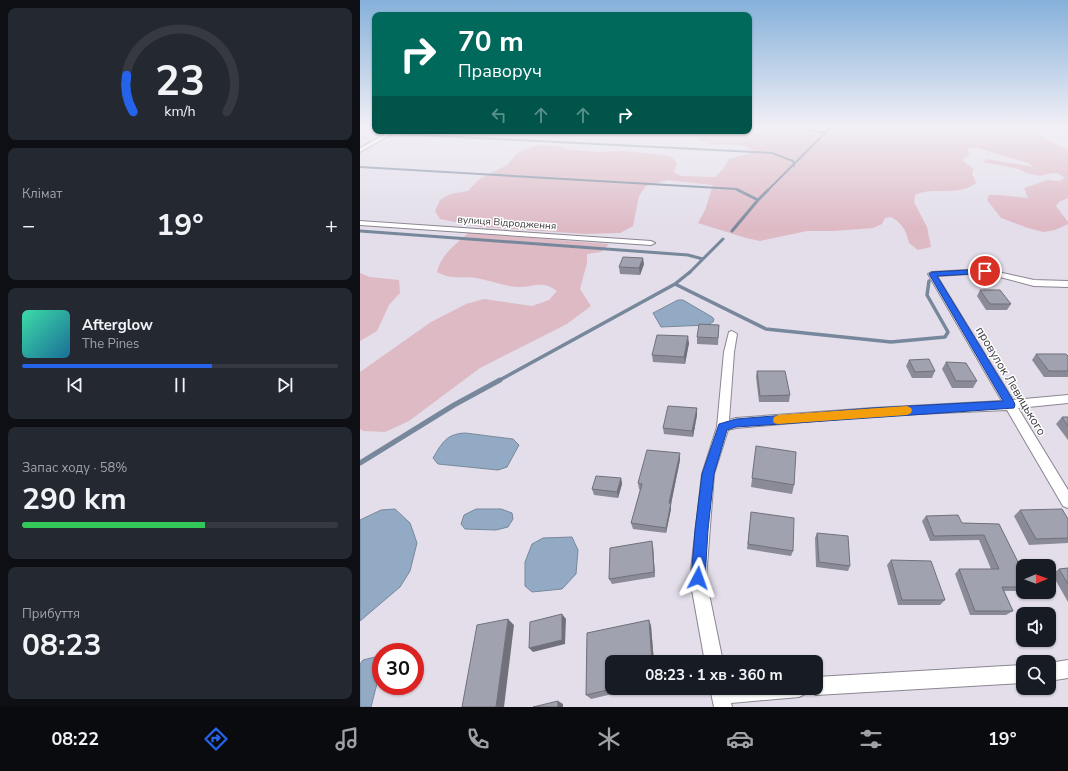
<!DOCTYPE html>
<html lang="uk">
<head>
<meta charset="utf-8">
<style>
	body { margin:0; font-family:"Nunito Sans",sans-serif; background:#242831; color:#f1f3f6; height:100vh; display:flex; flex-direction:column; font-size:15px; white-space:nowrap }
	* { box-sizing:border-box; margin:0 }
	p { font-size:13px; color:#9ea1a6 }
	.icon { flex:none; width:22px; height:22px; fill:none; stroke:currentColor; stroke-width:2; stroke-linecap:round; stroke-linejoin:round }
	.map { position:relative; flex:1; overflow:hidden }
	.drawer { display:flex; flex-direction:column; gap:8px; padding:8px; background:#0d0f14; width:360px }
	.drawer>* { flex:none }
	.banner { position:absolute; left:12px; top:12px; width:380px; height:122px; border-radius:8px; box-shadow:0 1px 3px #0004; background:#00695c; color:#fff; overflow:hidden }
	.needle { width:26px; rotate:89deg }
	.tools { position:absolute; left:656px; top:559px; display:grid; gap:8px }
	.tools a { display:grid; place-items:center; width:40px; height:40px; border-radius:8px; background:#171b24; box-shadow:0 1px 3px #0004; font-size:20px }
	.speed { position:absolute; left:12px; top:643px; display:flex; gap:8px; font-size:20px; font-weight:700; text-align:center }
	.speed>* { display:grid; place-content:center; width:52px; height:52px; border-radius:50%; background:#171b24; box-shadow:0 1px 3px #0004; line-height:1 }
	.speed .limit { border:6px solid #d22; background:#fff; color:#111 }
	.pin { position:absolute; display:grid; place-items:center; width:34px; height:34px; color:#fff; margin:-17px; border:2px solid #fff; border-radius:50%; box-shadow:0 1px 4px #0007 }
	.me { position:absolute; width:44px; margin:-22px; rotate:4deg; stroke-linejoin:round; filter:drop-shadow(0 0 3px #0008) }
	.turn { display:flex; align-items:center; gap:14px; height:84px; padding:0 20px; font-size:18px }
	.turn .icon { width:52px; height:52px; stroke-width:2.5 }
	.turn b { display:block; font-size:28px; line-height:34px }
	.lanes { display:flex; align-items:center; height:38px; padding:0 20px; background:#0003; justify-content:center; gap:20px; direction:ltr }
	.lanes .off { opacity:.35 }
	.big { font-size:30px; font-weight:700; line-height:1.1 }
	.drawer .tile { flex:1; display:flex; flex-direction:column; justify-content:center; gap:6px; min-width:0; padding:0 14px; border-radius:8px; background:#242831 }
	.drawer .dial { align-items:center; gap:0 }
	.dial svg { height:104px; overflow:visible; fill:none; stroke:#363941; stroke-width:7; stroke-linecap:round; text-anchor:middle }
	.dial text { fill:#f1f3f6; stroke:none }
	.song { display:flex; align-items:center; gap:12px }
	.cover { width:48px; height:48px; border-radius:6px; background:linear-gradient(135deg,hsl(160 70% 55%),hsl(200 70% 35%)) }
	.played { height:4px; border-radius:2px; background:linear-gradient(90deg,#2563eb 60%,#363941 60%) }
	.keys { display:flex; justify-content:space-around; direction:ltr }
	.heat { display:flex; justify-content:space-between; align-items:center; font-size:22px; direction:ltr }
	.charge { height:6px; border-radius:3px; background:linear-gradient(90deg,#34c759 58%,#363941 0) }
	.trip { position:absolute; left:245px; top:655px; width:218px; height:40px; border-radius:8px; background:#171b24; box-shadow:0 1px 3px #0004; font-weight:700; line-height:40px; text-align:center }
	.tab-bar { display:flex; height:64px; justify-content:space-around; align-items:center; background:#090b0e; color:#9ea1a6 }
	.tab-bar .icon { width:28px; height:28px }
	.tab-bar .on { color:#2563eb }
	.tab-bar b { font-size:18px; color:#f1f3f6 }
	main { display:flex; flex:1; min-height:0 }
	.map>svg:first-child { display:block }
	.green { fill:#debac5 }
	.water { fill:#92aac4; stroke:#78889c }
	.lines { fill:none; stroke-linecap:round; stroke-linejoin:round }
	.stream-far3 { stroke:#78889c; stroke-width:2 }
	.stream-far2 { stroke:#78889c; stroke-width:3 }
	.stream-far1 { stroke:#78889c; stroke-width:3.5 }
	.stream { stroke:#78889c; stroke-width:5 }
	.street-casing { stroke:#8b8692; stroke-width:2 }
	.street { fill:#fff; fill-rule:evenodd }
	.wall { fill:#8a8b96 }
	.shaded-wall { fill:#70717a }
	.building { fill:#a0a2af; stroke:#70717a }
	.route { fill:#2563eb; stroke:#184099 }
	.slow { fill:#f59e0b }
	.labels { text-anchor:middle; stroke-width:3; stroke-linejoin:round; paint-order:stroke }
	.far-street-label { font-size:10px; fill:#3b393e; stroke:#fff }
	.street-label { font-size:12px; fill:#3b393e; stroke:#fff }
</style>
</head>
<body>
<main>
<section class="drawer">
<div class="tile dial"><svg viewBox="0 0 100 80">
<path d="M14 69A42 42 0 1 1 86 69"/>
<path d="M14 69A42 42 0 0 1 9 41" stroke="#2563eb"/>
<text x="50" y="56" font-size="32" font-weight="700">23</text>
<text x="50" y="72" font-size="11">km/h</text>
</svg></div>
<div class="tile"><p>Клімат</p>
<div class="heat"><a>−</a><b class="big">19°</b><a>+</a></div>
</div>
<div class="tile">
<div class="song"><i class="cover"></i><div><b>Afterglow</b><p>The Pines</p></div></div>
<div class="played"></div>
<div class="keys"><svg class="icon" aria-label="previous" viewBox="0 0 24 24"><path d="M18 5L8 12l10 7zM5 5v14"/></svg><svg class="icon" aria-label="pause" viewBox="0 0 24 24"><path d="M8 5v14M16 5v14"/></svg><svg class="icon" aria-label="next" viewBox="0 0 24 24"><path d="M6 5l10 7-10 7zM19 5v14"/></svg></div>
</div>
<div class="tile"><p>Запас ходу · 58%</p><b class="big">290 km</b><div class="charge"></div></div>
<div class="tile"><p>Прибуття</p><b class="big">08:23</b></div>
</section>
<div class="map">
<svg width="708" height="707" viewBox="0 0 708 707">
	<rect width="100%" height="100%" fill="#e3deea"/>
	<!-- green -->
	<path class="green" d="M389,128H678L677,134L708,150V198L699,202L696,206L708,222V224L695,230L684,232L668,228L641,218L627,200L629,195H640L668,198L664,188L688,180L700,181L705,178L697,173L687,174L680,176L667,173L659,169L623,162L627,159L674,167L668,163L618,148H608L609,155L604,158L603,161L614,169L612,173L616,183C599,197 573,186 555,195L554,202L567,227L571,247L558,250L549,243C546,230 543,224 531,217L525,218L522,224L513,228L474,231H447L400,241L386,238L338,223L345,210L353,185L307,180L286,186L279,196L273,226L260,233L226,234L121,227L80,219L75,211L80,200L90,194L108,191L118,180L147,165L159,151L179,145L199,146L211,150L242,152L264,151L303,155L311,157L317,162L314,172L321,176L355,177L364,168L369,159L388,154L393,151C379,139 358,149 343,142C338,139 334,135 329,132L389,131Z
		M108,233L249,244L241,252L227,254V263L220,289L231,306L207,324L120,368L49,421L25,432L3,431L0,429V372L71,322L106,304L124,299L172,306L189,300L197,291C182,279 173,288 156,287C143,286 129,280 116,278C101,276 91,280 77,272C80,256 96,244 108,233Z
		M0,273L10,277L39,280L40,293L29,305L17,331L0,341Z"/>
	<!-- water -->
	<path class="water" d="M318,300H323L352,317L354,319L353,322L347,325L301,327L293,313Z
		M105,433L153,439L159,445L147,467L138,470L78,464L73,458C82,443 86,434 105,433Z
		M35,509L50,523L57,543L50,571L40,587L0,621V520L21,510Z
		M116,509H141L152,513L153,519L148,527L136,530L105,529L101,524L104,515Z
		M212,537L218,550L216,574L202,589L172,592L165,586V562L172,544L183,538Z
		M15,657L21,668L11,707H0V664L3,660Z"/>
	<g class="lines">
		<!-- stream-far3 -->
		<path class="stream-far3" d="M441,128L466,133
			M39,134L412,153L433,161L434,166
			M0,167L376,189L380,191
			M407,191L470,128"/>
		<!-- stream-far2 -->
		<path class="stream-far2" d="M378,190L398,200
			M0,231L328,255L343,259
			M372,231L398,200L408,190
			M329,273L363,239"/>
		<!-- stream-far1 -->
		<path class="stream-far1" d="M315,284L406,329L531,342L585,337L588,332L567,295L569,281
			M138,381L315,284L330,272"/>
		<!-- stream -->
		<path class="stream" d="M0,463L94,405L140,380"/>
		<defs>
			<path id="street" d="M31,131H37L0,152V148Z
				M0,221L291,241L295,243L291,245L0,225Z
				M625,269L674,280L708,281V287L674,286L625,273L577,276L653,400L708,395V403L658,408L708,490V508L703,506L647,410L513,416L376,428L368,430L354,474L346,579L363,662H345L330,579L342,474L357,427L364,352L369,332L372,331L377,334L374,352L369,420L376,418L513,408L642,401L568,274L572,272Z
				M708,660V678L689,681V663Z
				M663,665V683L456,695L450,692L448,688H456V677Z
				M350,688H448L445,694L439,697L371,703L372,707H354Z"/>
		</defs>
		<!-- street casing -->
		<use href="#street" class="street-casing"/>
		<!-- street -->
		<use href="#street" class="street"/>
	</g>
	<!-- wall -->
	<path class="wall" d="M284,264L280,275L260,274L259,267Z
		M620,290L651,304L647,310H626L617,296Z
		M359,325L358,345L337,344V337Z
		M329,343L325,364L293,362L292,355Z
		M676,354L708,356V377H684L672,360Z
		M549,360L575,371L572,378H552L546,366Z
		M586,362L617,381L613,388H592L582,369Z
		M397,371L430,395L429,402H399L396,377Z
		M337,408V415L333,437L304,434L303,428Z
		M702,417H708V440L696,424Z
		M396,446L434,485L432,494L391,487Z
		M320,460L311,504V509L306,533L273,529L271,523L280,490L279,489L278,483Z
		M261,478L262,484L258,498L234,495L232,489Z
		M660,510L708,519V543L669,545L654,516Z
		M391,512L433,551L431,556L387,549Z
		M566,516L602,523L639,524L658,562L663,566V591H644L653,611L646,615H610L595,574L599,569H631L619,540L570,541L562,521Z
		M457,533L490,566L488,571L456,567L455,538Z
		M293,546L295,577L252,584L249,579Z
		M531,560L585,600L580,605H538L527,565Z
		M708,568V602L692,574L699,569Z
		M289,620L291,626L294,662H252V688H278L231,699L226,695L227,633Z"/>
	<!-- shaded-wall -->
	<path class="shaded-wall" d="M283,258L284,264L280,275L279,268Z
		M328,336L329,343L325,364L324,357Z
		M337,408V415L333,437L332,431Z
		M320,453V460L311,504V509L306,533V528L309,503Z
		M261,478L262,484L258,498L257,492Z
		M292,541L293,546L295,577L294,572Z
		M202,614L206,619L205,644L173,652L169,648Z
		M148,619L154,625L144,707H136Z
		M289,620L291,626L294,662H292Z
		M198,701L203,704V707H198Z"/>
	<!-- building -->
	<path class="building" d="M263,257L283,258L279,268L259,267Z
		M620,290H640L651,304H630Z
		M339,324L359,325L358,338L337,337Z
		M297,335L328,336L324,357L292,355Z
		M676,354H706L708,356V371H689Z
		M569,359L575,371L555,372L549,360Z
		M586,362L606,363L617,381H596Z
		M397,371H425L430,395L400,396Z
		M308,406L337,408L332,431L303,428Z
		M702,417H708V426Z
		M396,446L436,452L434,485L392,478Z
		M287,450L320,453L309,503H311L306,528L271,523L282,484L278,483Z
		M236,476L261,478L257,492L232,489Z
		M702,509L708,519V538L676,539L660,510Z
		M391,512L434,518L433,551L388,544Z
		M598,515L602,523L639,524L658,562L663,563L665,566H663V587H642L653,611H615L599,569H639L624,535L574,536L566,516Z
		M457,533L488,536L490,566L459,562Z
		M292,541L294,572L249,579L250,548Z
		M531,560L571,561L585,600H542Z
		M708,568V584L699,569Z
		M202,614V640L169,648L170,622Z
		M148,619L136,707H102L117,625Z
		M289,620L292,662H252V688H256L226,695L227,633Z
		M198,701V707H173Z"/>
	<!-- sky -->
	<linearGradient id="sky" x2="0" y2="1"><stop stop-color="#85b0da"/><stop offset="0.56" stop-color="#f2f0f6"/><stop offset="1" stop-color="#f2f0f6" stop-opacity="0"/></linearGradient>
	<rect width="708" height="227" fill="url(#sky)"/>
	<!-- route -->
	<path class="route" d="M625,269L629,271L628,273L577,276L654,402L655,405L654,408L406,425L376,427L367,430L354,474L348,530L345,578L343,583L338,585L333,583L331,578L335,530L342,474L359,424L376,419L513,408L643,401L569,274L572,272Z"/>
	<!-- slow -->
	<path class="slow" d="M547,406L551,408L552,410L551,413L547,415L418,424L414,423L413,420L414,417L418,415Z"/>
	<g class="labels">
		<!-- far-street labels -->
		<g class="far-street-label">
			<text transform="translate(147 222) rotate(4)" y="4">вулиця Відродження</text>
		</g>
		<!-- street labels -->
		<g class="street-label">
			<text transform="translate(651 381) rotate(59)" y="4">провулок Левицького</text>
		</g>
	</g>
</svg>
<div class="tools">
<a><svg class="needle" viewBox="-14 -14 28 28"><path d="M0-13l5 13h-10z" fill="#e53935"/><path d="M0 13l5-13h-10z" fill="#9ea1a6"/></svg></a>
<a><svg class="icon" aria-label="sound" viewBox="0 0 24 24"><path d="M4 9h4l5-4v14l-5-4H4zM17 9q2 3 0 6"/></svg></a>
<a><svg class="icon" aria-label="search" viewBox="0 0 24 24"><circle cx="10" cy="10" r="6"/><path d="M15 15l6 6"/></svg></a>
</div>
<div class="speed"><div class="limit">30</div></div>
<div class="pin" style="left:625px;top:271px;background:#d93025"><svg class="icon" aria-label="arrive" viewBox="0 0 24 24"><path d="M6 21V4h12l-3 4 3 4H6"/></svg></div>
<svg class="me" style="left:338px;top:578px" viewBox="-20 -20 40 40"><path d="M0-17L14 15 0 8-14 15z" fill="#2563eb" stroke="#fff" stroke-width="4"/></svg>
<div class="trip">08:23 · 1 хв · 360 m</div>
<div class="banner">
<div class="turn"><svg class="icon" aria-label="right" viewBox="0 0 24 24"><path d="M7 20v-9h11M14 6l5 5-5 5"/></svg><div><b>70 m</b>Праворуч</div></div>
<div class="lanes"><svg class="icon off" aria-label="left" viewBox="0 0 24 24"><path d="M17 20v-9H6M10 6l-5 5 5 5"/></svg><svg class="icon off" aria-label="ahead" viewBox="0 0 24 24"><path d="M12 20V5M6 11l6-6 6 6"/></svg><svg class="icon off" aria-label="ahead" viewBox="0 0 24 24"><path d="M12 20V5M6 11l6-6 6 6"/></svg><svg class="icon" aria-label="right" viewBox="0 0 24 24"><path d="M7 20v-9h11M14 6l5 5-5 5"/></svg></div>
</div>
</div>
</main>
<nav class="tab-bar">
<b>08:22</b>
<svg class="icon on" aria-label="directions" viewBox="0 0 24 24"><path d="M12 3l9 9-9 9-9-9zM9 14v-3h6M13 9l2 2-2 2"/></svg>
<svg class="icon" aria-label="music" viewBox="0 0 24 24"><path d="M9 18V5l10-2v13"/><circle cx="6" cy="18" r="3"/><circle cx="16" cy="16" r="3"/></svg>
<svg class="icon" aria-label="phone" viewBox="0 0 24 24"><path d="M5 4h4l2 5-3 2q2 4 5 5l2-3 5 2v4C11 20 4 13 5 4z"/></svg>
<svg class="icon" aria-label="climate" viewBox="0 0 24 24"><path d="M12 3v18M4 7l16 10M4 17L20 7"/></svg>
<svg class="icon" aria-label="car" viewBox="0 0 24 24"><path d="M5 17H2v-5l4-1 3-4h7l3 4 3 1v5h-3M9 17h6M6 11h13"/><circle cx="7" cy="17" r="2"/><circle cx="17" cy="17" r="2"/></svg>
<svg class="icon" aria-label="filters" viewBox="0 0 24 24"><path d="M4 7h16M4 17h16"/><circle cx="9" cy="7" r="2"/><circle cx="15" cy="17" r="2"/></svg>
<b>19°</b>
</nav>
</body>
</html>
